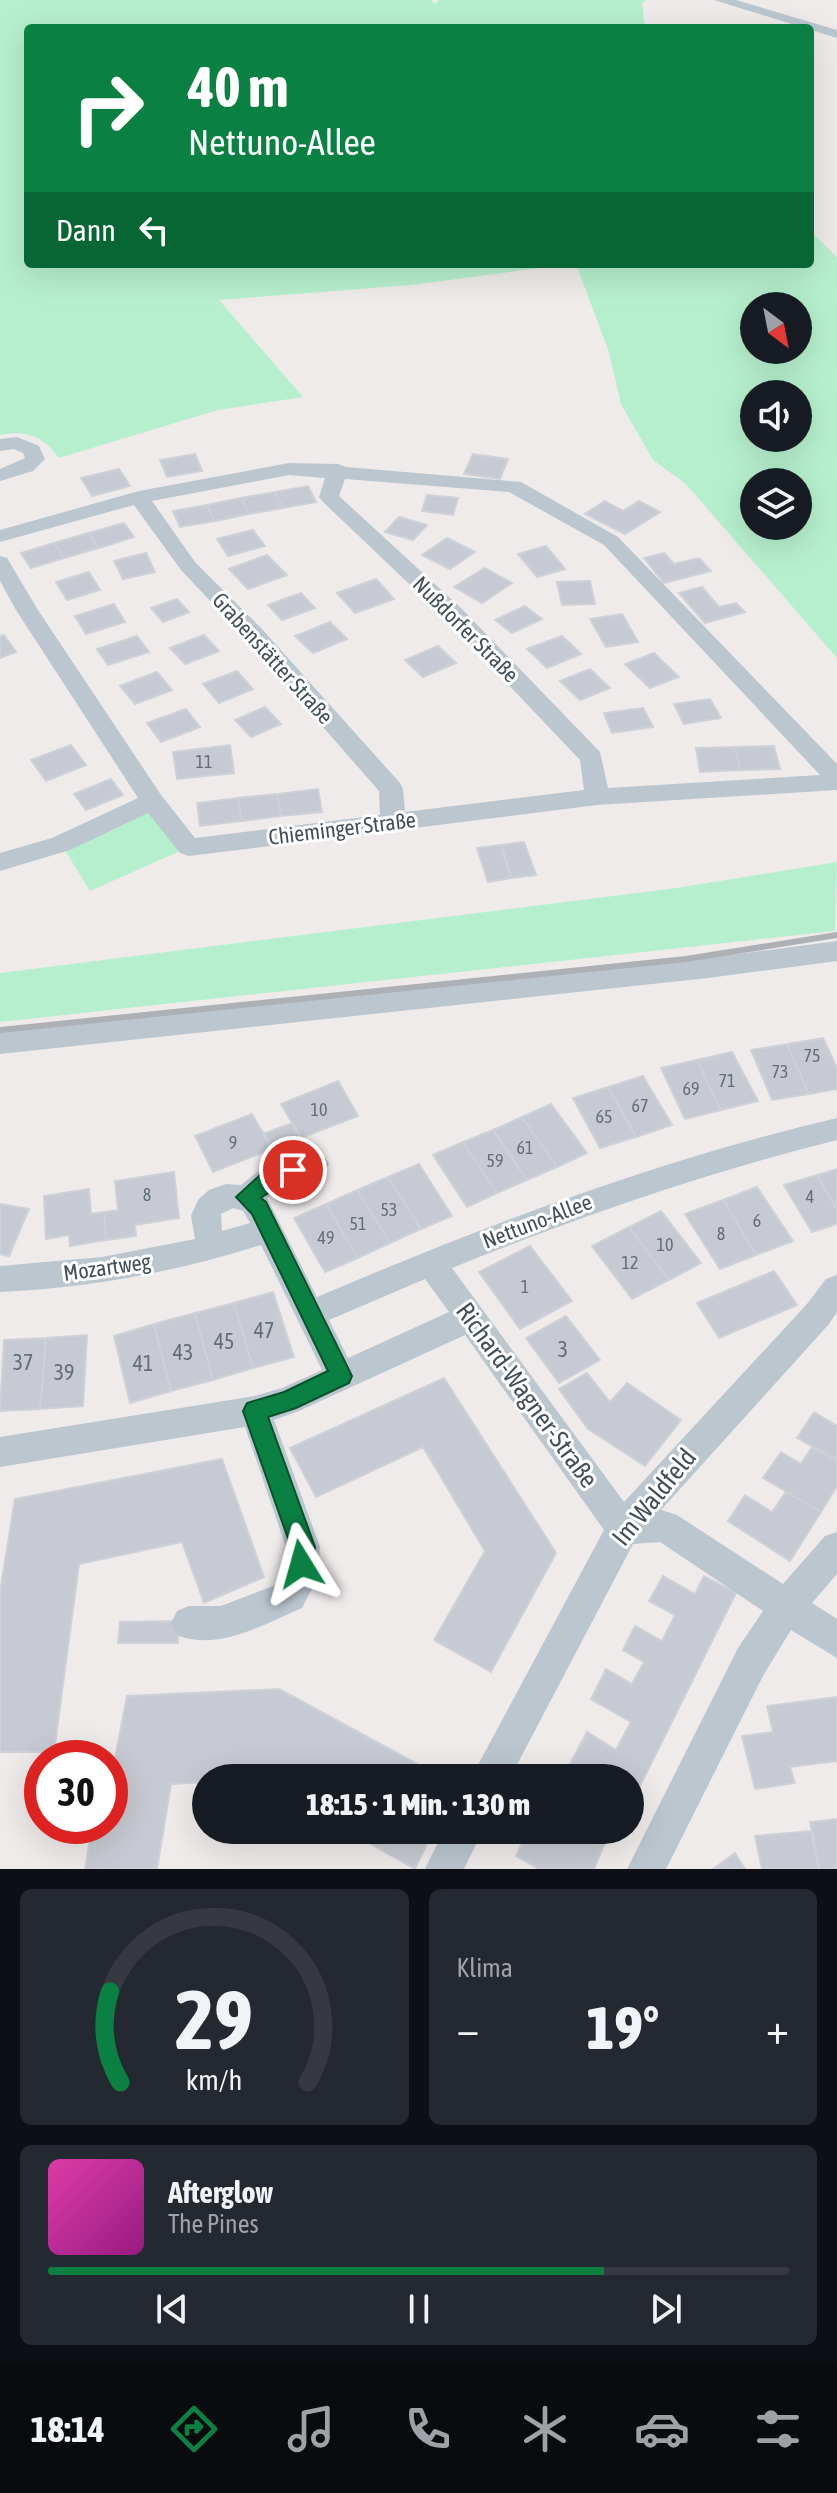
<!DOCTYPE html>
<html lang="de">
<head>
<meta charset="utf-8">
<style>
	body { margin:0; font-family:"Asap Condensed",sans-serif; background:#242831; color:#f1f3f6; height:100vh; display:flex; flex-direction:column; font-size:30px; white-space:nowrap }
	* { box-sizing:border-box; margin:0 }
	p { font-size:26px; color:#9ea1a6 }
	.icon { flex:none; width:44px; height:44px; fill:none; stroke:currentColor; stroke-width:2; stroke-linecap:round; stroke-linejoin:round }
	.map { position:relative; height:1869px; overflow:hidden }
	.sheet { display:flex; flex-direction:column; gap:20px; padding:20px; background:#0d0f14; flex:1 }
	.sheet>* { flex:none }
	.guide { position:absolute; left:24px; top:24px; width:790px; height:244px; border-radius:8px; box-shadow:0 8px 32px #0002; background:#0b8043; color:#fff; overflow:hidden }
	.needle { width:52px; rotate:148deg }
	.buttons { position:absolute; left:740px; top:292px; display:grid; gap:16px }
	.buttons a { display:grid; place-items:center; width:72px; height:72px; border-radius:50%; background:#171b24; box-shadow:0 8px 32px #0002; font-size:40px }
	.speed { position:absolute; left:24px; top:1740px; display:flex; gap:16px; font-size:40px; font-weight:700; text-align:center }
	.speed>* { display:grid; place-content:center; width:104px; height:104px; border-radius:50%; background:#171b24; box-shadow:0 8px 32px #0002; line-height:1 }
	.speed .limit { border:12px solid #d22; background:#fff; color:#111 }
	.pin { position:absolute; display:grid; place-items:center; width:68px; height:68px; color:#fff; margin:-34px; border:4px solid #fff; border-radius:50%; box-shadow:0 2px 8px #0007 }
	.me { position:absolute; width:88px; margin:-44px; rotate:352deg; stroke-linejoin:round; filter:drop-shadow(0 0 6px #0008) }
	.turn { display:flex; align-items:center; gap:28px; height:168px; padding:0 32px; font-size:36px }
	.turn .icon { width:104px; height:104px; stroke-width:2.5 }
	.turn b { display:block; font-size:56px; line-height:68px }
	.then { display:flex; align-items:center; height:76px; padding:0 32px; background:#0003; gap:16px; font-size:30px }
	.big { font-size:60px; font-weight:800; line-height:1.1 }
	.sheet .widget { flex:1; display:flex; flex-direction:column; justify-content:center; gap:12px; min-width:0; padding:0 28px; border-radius:12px; background:#242831 }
	.sheet .dial { align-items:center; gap:0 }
	.dial svg { height:208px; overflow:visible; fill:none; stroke:#363941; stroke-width:7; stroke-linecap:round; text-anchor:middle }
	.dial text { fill:#f1f3f6; stroke:none }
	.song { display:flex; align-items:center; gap:24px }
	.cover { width:96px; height:96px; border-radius:12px; background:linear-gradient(135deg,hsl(320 70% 55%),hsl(310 70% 35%)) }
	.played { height:8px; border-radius:4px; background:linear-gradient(90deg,#0b8043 75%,#363941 75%) }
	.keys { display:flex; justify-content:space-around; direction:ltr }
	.heat { display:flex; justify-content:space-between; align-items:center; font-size:44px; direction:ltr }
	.sheet .tiles { flex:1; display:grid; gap:20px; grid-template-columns:1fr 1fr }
	.widget:last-child { grid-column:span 2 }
	.trip { position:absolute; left:192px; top:1764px; width:452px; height:80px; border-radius:40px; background:#171b24; box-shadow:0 8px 32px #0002; font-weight:800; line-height:80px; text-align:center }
	.dock { display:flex; height:128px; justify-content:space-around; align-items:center; background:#090b0e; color:#9ea1a6 }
	.dock .icon { width:56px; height:56px }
	.dock .selected { color:#0b8043 }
	.dock b { font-size:36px; color:#f1f3f6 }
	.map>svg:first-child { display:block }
	.green { fill:#b6efcd; fill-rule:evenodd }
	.building { fill:#c7cad2; stroke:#cfd1d8; stroke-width:2 }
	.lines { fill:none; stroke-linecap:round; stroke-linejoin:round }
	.minor { fill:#bbc6cf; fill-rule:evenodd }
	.rail { stroke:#adb1b6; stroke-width:6 }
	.route { fill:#0b8043; stroke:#07532c; stroke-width:2 }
	.labels { text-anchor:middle; stroke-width:6; stroke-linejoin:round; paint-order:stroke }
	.number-label { font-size:18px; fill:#646e77 }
	.street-label { font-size:22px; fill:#434f59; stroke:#fff }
	.near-number-label { font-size:22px; fill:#646e77 }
	.near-street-label { font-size:26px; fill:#434f59; stroke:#fff }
</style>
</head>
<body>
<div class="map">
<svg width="837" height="1869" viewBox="0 0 837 1869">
	<rect width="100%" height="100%" fill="#efebeb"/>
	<!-- green -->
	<path class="green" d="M0,0H431L435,4L439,0H646L642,3L645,28H28V264H570L411,285L219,300L303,397L218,410L59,458C43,436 27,430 0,435Z
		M810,231L837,257V658L686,484L653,460L621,404L609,352L576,264H810ZM798,306V350H754V306ZM798,394V438H754V394ZM798,482V526H754V482Z
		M152,801L189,847L90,891L61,844Z
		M837,862L835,931L0,1022V973L677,888Z"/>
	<!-- building -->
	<path class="building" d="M195,454L202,471L167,477L160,460Z
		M473,454L508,459L500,479L464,474Z
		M119,469L130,486L92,496L81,478Z
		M308,486L316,502L283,508L275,492Z
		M275,492L283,508L249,514L241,498Z
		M427,495L458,498L453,515L422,511Z
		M241,498L249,514L215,521L207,505Z
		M605,501L623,511L639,501L660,512L625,534L585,514Z
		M207,505L215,521L180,527L173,511Z
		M399,517L427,525L413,540L385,532Z
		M124,523L134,537L99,548L88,533Z
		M253,530L265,546L228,556L217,539Z
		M88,533L99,548L64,558L54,543Z
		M447,538L475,552L450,569L422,555Z
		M54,543L64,558L31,568L21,553Z
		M546,546L565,569L537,577L518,554Z
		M146,553L155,572L123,579L114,561Z
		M664,553L674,564L699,558L711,571L664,583L644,558Z
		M267,555L287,575L248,589L229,569Z
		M485,568L512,583L482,603L454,587Z
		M89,572L100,590L67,600L56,582Z
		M376,579L394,599L355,613L337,593Z
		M590,581L595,604L562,605L557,582Z
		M702,587L719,607L736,603L745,612L705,623L679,593Z
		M301,593L315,608L282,620L268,605Z
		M177,599L189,612L163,622L151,608Z
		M114,604L125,622L86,634L75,616Z
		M525,606L542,619L512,633L495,620Z
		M622,614L638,642L606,647L590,619Z
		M330,622L347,639L313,653L295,636Z
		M4,635L16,652L0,658V636Z
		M204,635L219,651L185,664L170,648Z
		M137,636L149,652L108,665L97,649Z
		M562,636L581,654L547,668L527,649Z
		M438,646L456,663L423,677L405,660Z
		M654,653L679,677L650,688L625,664Z
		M590,669L610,688L580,700L560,681Z
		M237,671L253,689L219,703L203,684Z
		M157,672L172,690L135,704L120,686Z
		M710,699L721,718L684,724L674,704Z
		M265,707L281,724L251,737L235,720Z
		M643,708L653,727L612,733L604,713Z
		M186,709L200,727L161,742L147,723Z
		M71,745L86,765L46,781L31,760Z
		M230,745L234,773L177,779L173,752Z
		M774,746L780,769L740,770L735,747Z
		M735,747L740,770L700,772L696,748Z
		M111,779L123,795L86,810L74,794Z
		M318,789L322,812L281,816L277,794Z
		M277,794L281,816L242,821L238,798Z
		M238,798L242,821L200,826L197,803Z
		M524,842L536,875L512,878L501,845Z
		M500,845L511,878L488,882L477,848Z
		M823,1038L837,1068V1089L809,1094L787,1044Z
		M787,1044L809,1094L772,1100L751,1050Z
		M732,1052L758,1101L721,1110L697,1060Z
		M697,1060L721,1110L685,1119L661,1068Z
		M643,1076L672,1125L636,1137L608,1087Z
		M338,1081L358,1116L301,1138L281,1104Z
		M608,1087L636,1137L600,1148L573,1098Z
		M551,1104L587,1153L557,1167L522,1117Z
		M252,1114L272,1149L213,1172L195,1136Z
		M522,1117L557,1167L527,1180L493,1130Z
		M292,1123L304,1145L276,1156L263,1134Z
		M493,1130L527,1180L497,1193L463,1142Z
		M463,1142L497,1193L467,1207L433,1155Z
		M419,1164L452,1216L421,1229L388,1177Z
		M837,1169V1210L817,1175Z
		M174,1172L179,1218L135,1225L136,1236L106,1240L104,1212L118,1210L115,1181Z
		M817,1175L837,1210V1224L812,1232L784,1185Z
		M388,1177L421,1229L390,1243L357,1190Z
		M757,1187L793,1241L756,1255L723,1200Z
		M89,1189L91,1214L104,1212L106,1240L70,1246L69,1235L46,1239L44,1196Z
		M357,1190L390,1243L358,1258L326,1204Z
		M723,1200L756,1255L720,1269L685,1214Z
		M0,1204L29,1209L9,1256L0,1254Z
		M326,1204L358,1258L325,1272L294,1218Z
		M661,1211L701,1263L669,1280L629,1227Z
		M629,1227L669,1280L632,1299L592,1246Z
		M530,1246L572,1301L520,1329L479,1272Z
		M774,1271L797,1305L719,1338L697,1303Z
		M273,1292L294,1357L253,1368L234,1303Z
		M234,1303L253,1368L213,1380L195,1313Z
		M195,1313L213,1380L171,1391L154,1324Z
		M566,1316L600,1360L559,1383L526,1338Z
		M154,1324L171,1391L130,1403L114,1336Z
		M87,1335L83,1406L40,1409L46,1338Z
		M46,1338L40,1409L0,1411L4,1340Z
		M587,1373L610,1402L627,1383L681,1420L645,1466L588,1429L559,1389Z
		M444,1378L556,1553L491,1672L434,1640L485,1551L423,1447L316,1497L290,1448Z
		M814,1412L837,1426V1460L797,1438Z
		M812,1447L837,1460V1486L821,1512L763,1478L781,1452L801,1464Z
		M222,1459L264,1577L204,1603L182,1542L79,1564L54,1752H0V1592L15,1499Z
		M786,1492L821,1512L790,1561L728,1521L745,1495L772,1512Z
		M663,1576L695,1594L704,1576L736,1593L632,1802L630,1778H593L570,1764L587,1732L616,1750L631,1722L591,1699L606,1669L632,1684L644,1662L623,1650L635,1626L662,1641L675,1615L649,1601Z
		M179,1621L178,1643H118L120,1622Z
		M279,1689L443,1778H206V1782L171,1784L157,1869H85L92,1826H110V1784L127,1696Z
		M837,1697V1761L790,1767L795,1783L755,1789L742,1736L773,1732L767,1706Z
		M837,1819V1869H820L810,1822Z
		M346,1830H434L415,1869Z
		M528,1830L560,1844L567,1830H587L606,1840L594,1869H539L516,1856Z
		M811,1831L819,1869H762L755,1836Z
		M735,1853L745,1869H713Z"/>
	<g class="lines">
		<!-- minor -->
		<path class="minor" d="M714,0H736L837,30V38Z
			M17,437L39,446L45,459L33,471L0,481V469L25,458L23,453L14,449L0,451V439Z
			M289,463L338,464L346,467L521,482L618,537L837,764V790L597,805L189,856L180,853L148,813L70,850L0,871V853L52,838L138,798L16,610L0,581V556L7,558L38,610L161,795L195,838L380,815L379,791L245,638L181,570L134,505L0,542V530L139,491ZM289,475L325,478L319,497L322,501L446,619L580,760L584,790L405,812L403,789L400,783L261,628L195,562L152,501ZM345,479L509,492L604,545L820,775L608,788L600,752L462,609L339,496Z
			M837,941V961L708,978L0,1054V1032L708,958Z
			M837,1118V1140C705,1173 578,1217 452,1268L624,1502L807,1304L826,1279L837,1275V1312L829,1324L661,1510L677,1515L783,1584L825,1536L837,1532V1574L812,1603L837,1619V1658L791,1630L764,1674L666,1869H627L738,1648L763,1611L660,1542L633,1544L510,1778H471L604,1530L465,1335L299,1411L274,1420L320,1547L316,1581L302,1608C264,1624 218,1652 177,1635L171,1623L177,1611L189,1606H221L278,1584L282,1576L286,1547L245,1427L0,1467V1437L255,1396L282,1388L322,1370L261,1245C176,1272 89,1288 0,1292V1266L102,1257L195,1239L191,1216L198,1200L209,1190L226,1184L241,1185L257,1172L314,1152L324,1156L329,1164L324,1172L277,1190L267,1198L317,1297C486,1225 657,1160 837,1118ZM233,1208L243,1211L250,1223L222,1231L221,1214ZM425,1279L449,1312L348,1358L329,1320Z
			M444,1830H483L464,1869H425Z"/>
		<!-- rail -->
		<path class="rail" d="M0,1030L686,959L837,935"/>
	</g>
	<!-- route -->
	<path class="route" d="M293,1161L300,1164L303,1170C296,1182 273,1188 261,1198L266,1202L352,1376L349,1383L296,1408L268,1417L315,1547L310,1572L301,1576L293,1572L289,1564L291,1547L243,1411L247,1403L284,1392L328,1371L252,1214L236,1197L260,1175Z"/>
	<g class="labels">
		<!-- number labels -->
		<g class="number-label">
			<text x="204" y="768">11</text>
			<text x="812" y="1062">75</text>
			<text x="780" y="1078">73</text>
			<text x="727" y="1087">71</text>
			<text x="691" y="1095">69</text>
			<text x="640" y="1112">67</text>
			<text x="319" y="1116">10</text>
			<text x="604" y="1123">65</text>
			<text x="233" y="1149">9</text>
			<text x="525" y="1154">61</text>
			<text x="495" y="1167">59</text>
			<text x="147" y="1201">8</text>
			<text x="810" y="1203">4</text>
			<text x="389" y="1216">53</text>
			<text x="757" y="1227">6</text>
			<text x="358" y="1230">51</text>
			<text x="721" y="1240">8</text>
			<text x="326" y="1244">49</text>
			<text x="665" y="1251">10</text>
			<text x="630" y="1269">12</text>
			<text x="525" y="1293">1</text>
		</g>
		<!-- street labels -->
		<g class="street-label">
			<text transform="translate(466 629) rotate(45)" y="8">Nußdorfer Straße</text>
			<text transform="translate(273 658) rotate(48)" y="8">Grabenstätter Straße</text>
			<text transform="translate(342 828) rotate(-7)" y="8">Chieminger Straße</text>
			<text transform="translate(537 1221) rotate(-21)" y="8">Nettuno-Allee</text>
			<text transform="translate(107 1267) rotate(-8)" y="8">Mozartweg</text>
		</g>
		<!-- near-number labels -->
		<g class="near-number-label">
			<text x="264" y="1338">47</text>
			<text x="224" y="1349">45</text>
			<text x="563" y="1357">3</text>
			<text x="183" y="1360">43</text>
			<text x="23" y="1370">37</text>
			<text x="143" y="1371">41</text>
			<text x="64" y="1380">39</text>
		</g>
		<!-- near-street labels -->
		<g class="near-street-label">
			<text transform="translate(527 1395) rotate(54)" y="9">Richard-Wagner-Straße</text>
			<text transform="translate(654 1497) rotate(-51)" y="9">Im Waldfeld</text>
		</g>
	</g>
</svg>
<div class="buttons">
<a><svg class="needle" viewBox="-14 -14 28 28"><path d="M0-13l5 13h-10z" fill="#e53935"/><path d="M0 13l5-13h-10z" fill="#9ea1a6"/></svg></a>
<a><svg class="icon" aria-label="sound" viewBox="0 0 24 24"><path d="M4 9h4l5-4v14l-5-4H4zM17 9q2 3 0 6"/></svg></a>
<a><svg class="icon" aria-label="layers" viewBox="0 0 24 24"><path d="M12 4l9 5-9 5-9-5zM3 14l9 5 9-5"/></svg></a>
</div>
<div class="speed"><div class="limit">30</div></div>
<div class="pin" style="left:293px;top:1170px;background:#d93025"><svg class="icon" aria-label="arrive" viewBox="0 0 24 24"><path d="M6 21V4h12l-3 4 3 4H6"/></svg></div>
<svg class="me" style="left:301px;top:1564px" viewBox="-20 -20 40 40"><path d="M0-17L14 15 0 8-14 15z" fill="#0b8043" stroke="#fff" stroke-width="4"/></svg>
<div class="trip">18:15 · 1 Min. · 130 m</div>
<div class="guide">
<div class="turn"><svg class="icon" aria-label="right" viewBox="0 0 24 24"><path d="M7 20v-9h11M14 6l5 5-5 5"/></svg><div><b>40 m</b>Nettuno-Allee</div></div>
<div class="then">Dann<svg class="icon" aria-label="left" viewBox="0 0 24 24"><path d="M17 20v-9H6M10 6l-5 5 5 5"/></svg></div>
</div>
</div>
<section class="sheet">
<div class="tiles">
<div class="widget dial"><svg viewBox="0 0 100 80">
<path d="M14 69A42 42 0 1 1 86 69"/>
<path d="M14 69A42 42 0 0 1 10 34" stroke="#0b8043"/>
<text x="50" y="56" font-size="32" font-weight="700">29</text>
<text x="50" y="72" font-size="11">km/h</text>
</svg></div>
<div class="widget"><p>Klima</p>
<div class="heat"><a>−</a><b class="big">19°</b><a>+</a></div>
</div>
<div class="widget">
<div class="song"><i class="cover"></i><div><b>Afterglow</b><p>The Pines</p></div></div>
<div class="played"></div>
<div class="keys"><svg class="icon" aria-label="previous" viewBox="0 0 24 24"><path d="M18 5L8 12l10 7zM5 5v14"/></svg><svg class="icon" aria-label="pause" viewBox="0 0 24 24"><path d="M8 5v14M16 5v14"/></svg><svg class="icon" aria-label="next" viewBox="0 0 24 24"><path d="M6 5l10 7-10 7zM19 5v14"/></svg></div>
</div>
</div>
</section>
<nav class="dock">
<b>18:14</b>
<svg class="icon selected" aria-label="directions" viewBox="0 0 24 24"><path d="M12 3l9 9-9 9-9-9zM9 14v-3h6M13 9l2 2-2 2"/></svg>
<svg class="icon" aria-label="music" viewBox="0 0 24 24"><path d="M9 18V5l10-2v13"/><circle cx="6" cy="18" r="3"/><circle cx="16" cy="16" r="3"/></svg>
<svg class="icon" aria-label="phone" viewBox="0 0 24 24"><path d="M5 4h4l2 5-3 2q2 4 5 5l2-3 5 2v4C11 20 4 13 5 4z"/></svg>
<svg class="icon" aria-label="climate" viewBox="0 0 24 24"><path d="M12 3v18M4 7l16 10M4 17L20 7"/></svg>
<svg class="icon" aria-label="car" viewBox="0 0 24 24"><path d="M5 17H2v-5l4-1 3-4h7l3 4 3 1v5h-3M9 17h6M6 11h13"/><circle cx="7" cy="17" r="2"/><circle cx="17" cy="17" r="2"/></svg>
<svg class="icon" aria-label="filters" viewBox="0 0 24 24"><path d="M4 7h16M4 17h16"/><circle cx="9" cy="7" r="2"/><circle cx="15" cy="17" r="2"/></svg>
</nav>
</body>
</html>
